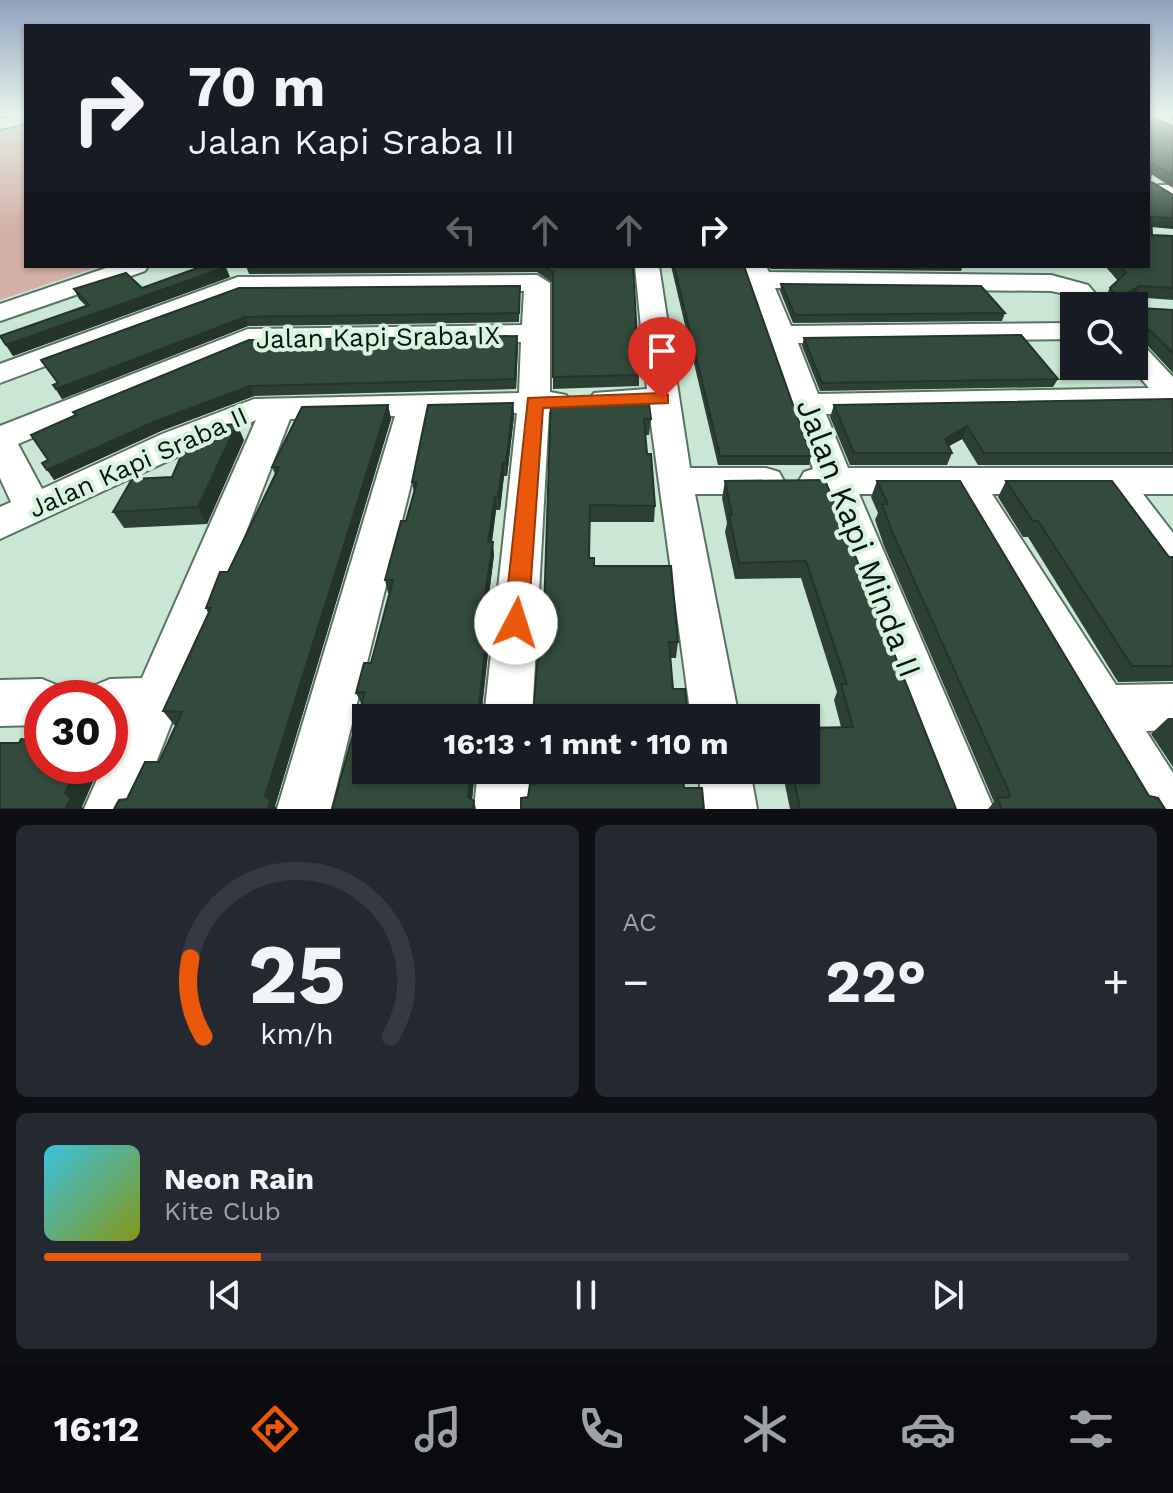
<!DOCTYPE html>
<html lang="id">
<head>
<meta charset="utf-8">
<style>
	body { margin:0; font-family:"Work Sans",sans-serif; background:#242831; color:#f1f3f6; height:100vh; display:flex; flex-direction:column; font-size:30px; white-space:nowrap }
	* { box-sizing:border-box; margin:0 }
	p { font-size:26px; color:#9ea1a6 }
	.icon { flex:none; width:44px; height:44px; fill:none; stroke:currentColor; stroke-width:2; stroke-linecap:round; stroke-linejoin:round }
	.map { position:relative; height:809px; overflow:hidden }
	.panel { display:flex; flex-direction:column; gap:16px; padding:16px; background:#0d0f14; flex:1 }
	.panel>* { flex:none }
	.hud { position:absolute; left:24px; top:24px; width:1126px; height:244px; border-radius:0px; box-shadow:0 2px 6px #0004; background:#171b24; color:#f1f3f6; overflow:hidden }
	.controls { position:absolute; left:1060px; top:292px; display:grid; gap:16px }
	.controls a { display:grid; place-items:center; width:88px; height:88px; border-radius:0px; background:#171b24; box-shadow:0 2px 6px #0004; font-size:40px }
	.speed { position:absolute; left:24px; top:680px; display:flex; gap:16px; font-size:40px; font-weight:700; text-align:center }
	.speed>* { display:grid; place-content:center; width:104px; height:104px; border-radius:50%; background:#171b24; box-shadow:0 2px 6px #0004; line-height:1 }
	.speed .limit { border:12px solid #d22; background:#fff; color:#111 }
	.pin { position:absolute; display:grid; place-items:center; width:68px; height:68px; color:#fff; margin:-82px -34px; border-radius:50% 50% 50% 0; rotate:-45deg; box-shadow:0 0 8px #0007 }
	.pin .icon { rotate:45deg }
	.me { position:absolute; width:88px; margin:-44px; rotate:5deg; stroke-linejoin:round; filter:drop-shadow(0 0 6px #0008) }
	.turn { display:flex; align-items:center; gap:28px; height:168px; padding:0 32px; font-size:36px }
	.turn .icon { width:104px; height:104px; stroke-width:2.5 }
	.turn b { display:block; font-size:56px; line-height:68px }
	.lanes { display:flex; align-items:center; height:76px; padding:0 32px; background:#0003; justify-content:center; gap:40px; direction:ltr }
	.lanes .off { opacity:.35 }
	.big { font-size:60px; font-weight:700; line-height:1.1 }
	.panel .tile { flex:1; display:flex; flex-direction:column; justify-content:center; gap:12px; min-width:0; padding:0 28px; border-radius:12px; background:#242831 }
	.panel .dial { align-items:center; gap:0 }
	.dial svg { height:208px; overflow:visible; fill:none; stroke:#363941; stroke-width:7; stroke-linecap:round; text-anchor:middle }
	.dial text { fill:#f1f3f6; stroke:none }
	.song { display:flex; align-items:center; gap:24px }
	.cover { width:96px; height:96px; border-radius:12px; background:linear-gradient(135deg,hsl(190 70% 55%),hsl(70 70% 35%)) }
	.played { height:8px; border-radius:4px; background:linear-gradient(90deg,#ea580c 20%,#363941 20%) }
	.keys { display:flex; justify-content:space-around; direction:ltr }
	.heat { display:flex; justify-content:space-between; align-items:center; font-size:44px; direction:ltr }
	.panel .tiles { flex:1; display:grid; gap:16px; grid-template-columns:1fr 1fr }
	.tile:last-child { grid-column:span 2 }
	.trip { position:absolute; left:352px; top:704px; width:468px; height:80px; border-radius:0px; background:#171b24; box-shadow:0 2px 6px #0004; font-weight:700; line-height:80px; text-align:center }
	.tabs { display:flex; height:128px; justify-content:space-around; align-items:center; background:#090b0e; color:#9ea1a6 }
	.tabs .icon { width:56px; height:56px }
	.tabs .selected { color:#ea580c }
	.tabs b { font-size:36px; color:#f1f3f6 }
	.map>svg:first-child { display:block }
	.green { fill:#d4b0a6 }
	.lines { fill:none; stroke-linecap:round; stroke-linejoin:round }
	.minor-casing { stroke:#597362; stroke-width:4 }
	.minor { fill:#fff; fill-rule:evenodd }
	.wall { fill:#2c4034 }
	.shaded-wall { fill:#24342a }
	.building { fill:#334b3c; stroke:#24342a; stroke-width:2 }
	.route { fill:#ea580c; stroke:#983908; stroke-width:2 }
	.labels { text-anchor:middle; stroke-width:8; stroke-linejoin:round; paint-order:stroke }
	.street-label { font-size:26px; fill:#0a140e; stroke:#d7f4e1 }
	.near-street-label { font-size:32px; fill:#0a140e; stroke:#d7f4e1 }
</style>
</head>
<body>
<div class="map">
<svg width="1173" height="809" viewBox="0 0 1173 809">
	<rect width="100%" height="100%" fill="#cae6d4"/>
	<!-- green -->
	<path class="green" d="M26,120V266H101L0,300V126Z"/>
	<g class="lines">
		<defs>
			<path id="minor" d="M26,115V123L0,129V119Z
				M1148,115H1173V125H1148Z
				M1160,185H1173V197L1153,195L1150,191L1153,187Z
				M112,266H148L145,271L0,321V304Z
				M635,266H659L690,468H766L779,472L784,481L779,490L766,494H695L739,718H691L649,409L594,407L589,400L594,393L647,389Z
				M742,266H766L769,272L1051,275L1088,285L1106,306H1079L1070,295L1051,291L775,288L791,326L1074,323V339L798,343L818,394L1149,388L1130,366H1134V343L1144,346L1173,377V408L826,414L848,468H1173V494H1143L1173,533V570L1152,565L1103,494H992L1116,685L1173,684V730L1146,731L1173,773V809H1135L954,494H859L994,809H940L822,494L804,490L799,481L804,472L813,469Z
				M537,275L550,283V392L566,395L571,402L566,409L549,412L532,718H484L517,413L428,415L331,809H277L395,416L290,419L138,809H84L103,766H110V750L121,725H110V698H88L93,686L110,679L142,678L256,420L0,539V507L11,502L0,478V426L248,329L522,325L524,291L241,293L0,383V364L238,277ZM521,342L519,393L254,399L162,434L42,489L18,444L252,346Z
				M42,679L59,686L64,698H42V725L0,726V680Z
				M478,770H530L528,809H474Z
				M698,770H750L757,809H703Z"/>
		</defs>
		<!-- minor casing -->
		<use href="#minor" class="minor-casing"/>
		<!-- minor -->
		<use href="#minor" class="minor"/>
	</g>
	<!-- wall -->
	<path class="wall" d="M1164,115H1173V120Z
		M1151,117L1173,126V188L1151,174L1150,181L1173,195V229L1151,227L1152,235L1173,236V300L1134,297L1140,308L1173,310V373L1146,344L1134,335V306H1108L1104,299L1110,288L1118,281L1105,266H1148Z
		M246,266H633L639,375V386L553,389V283L537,272L249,274Z
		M671,266H744L811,456L809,465H718Z
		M768,266H963L961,271L771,269Z
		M230,277L13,356L0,336L86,306L79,299L74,289L142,288Z
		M781,284L1005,313L1002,321L793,323L780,291Z
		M520,286L519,322L248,326L62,399L53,385L57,383L41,360L239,288Z
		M804,338L1058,379L1053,387L820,391L802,346Z
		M518,345L516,389L254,396L161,431L54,480L48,460L76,416L73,412Z
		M551,399L651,419L649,435H645L655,506L654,522H590L589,558L594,566L678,642L676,658H670L673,689L688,718L543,641Z
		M1173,399V465H978L962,439L949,446L952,453L947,465H850L830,417L834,405Z
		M513,403L514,416L507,476H504L500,510H496L492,542L494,555L488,602L490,615L487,632L489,644L482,707L486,709L488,718H366V770H475L472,800L474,801L476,809H332L362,705L356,693L364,663H371L390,593H388L385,580L401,521H406L414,493L412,482L428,405Z
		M388,405L391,419L275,806L277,809H114L127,799L159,762L176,725H174L163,711L208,613L206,608L228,572L275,474L272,467Z
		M244,440L207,524L124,528L113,512L172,477Z
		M825,480L956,809H790L782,770H806L841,727L834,700L837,692L801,578L735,579L725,532L727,523L722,498L725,481Z
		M877,481L1149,796L1165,809H988L994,802L884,546L875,520L878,513L871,497Z
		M1006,481L1169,557H1173V681L1118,682L1028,537H1023L998,497Z
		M1168,718H1173V767L1151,734Z"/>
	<!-- shaded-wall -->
	<path class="shaded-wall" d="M226,267L230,277L13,356L6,345Z
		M1140,286L1134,297L1125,294Z
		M245,317L248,326L62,399L56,389Z
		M517,336L518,345L516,389L515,379Z
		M250,386L254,396L161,431L54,480L47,470L156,421Z
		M513,403L514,416L507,476L506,463Z
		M388,405L391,419L275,806L277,809H268L265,796Z
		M237,424L244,440L207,524L198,507Z
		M967,426L962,439L940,451L945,439Z
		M503,463L504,476L500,510L498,497Z
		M495,497L496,510L490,555L488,542Z
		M493,542L494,555L488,602L490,615L487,632L489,644L481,718L479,705L484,602Z
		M78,766H100L82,807L84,809H65V793Z
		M471,770H475L471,809L468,797Z"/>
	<!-- building -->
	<path class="building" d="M1148,115H1151V117L1173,126V175L1152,163L1150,181L1173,195V218L1151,217L1152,235L1173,236V288L1140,286L1125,294L1137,298L1140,308L1173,310V353L1153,333L1134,319V306H1123L1110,288L1126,273L1120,266H1148Z
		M203,266L226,267L6,345L0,336L89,305L74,289L126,273L142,288Z
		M543,266H633L639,375L553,377V272Z
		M674,266H744L811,456H720Z
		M781,284L981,286L1005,313L795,315Z
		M520,286L519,313L245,317L56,389L53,385L58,383L41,360L239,288Z
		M1021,335L1058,379L822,383L804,338Z
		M517,336L515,379L250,386L156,421L47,470L42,463L48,460L31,435L76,415L73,412L249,340Z
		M648,396L651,419H644L647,454H651L655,506L590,505L589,558H594V566H671L678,642H669L673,689H685L688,718L533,717L539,641H543L551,399Z
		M1173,399V453H984L967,426L945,439L952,453H854L834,405Z
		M513,403L506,463H503L498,497H495L488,542H493L484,602H488L483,631H487L479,705L486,709L485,715H474V718H366V770H471L468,797L474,801L473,809H332L365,692L356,693L364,663H371L393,580H385L401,521H406L417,482H412L428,405Z
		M388,405L265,796L270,800L268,809H114L119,800L127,799L145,762H159L182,712L163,711L211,608H206L220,572H228L279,467H272L302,407Z
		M237,424L198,507L113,512L132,479L172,477L191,433L206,426Z
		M825,480L956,809H800L792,770H806V728L853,727L841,684H847L806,561L739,563L729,515H732L725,481Z
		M877,481H960L1149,796L1158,798L1165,809H1002L997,798L1009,797L1010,794L891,529L882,504H888Z
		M1006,481H1112L1169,557H1173V666H1132L1038,521H1033Z
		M21,739L42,741V766H78L65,793L71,798L65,809H0V743H19Z
		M537,770H683L684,788H702L704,809H521V798L528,797L530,784H536Z"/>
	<!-- sky -->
	<linearGradient id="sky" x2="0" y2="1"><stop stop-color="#8fa2bd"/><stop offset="0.5" stop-color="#e7f4ec"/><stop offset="1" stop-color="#e7f4ec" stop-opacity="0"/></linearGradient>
	<rect width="1173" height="228" fill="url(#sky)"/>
	<!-- route -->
	<path class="route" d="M662,393L668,395V403L543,408L528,623L525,631L516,634L507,631L504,623L528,398Z"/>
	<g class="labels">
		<!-- street labels -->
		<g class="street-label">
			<text transform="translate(378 337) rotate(-1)" y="9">Jalan Kapi Sraba IX</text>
			<text transform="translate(138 462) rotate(-24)" y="9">Jalan Kapi Sraba II</text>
		</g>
		<!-- near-street labels -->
		<g class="near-street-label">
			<text transform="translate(859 538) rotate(69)" y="11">Jalan Kapi Minda II</text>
		</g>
	</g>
</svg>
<div class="controls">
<a><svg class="icon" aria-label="search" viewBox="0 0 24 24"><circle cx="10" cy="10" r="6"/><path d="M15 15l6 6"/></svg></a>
</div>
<div class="speed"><div class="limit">30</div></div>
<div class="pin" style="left:662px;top:399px;background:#d93025"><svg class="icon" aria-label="arrive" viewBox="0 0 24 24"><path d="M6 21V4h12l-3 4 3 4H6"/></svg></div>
<svg class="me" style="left:516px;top:623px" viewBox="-20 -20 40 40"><circle r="19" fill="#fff"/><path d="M0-13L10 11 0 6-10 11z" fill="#ea580c"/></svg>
<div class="trip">16:13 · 1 mnt · 110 m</div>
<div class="hud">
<div class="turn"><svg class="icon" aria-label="right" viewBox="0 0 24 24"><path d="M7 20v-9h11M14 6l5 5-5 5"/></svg><div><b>70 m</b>Jalan Kapi Sraba II</div></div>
<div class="lanes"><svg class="icon off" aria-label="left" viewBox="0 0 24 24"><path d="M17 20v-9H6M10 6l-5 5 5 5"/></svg><svg class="icon off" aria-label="ahead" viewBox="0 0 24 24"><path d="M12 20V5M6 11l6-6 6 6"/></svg><svg class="icon off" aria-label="ahead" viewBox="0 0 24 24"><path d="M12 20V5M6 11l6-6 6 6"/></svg><svg class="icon" aria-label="right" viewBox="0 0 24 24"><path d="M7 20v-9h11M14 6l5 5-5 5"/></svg></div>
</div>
</div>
<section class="panel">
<div class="tiles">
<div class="tile dial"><svg viewBox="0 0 100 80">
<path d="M14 69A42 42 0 1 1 86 69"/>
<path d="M14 69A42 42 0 0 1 9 39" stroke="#ea580c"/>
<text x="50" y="56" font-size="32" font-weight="700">25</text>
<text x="50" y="72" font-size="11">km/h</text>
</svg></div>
<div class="tile"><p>AC</p>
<div class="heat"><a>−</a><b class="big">22°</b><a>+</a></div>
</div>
<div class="tile">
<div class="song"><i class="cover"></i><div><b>Neon Rain</b><p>Kite Club</p></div></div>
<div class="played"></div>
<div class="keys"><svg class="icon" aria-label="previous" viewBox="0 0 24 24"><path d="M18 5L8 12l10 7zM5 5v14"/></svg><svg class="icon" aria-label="pause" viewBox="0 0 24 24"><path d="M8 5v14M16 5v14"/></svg><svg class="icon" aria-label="next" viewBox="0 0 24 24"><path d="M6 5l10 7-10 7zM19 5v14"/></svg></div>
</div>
</div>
</section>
<nav class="tabs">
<b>16:12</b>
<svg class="icon selected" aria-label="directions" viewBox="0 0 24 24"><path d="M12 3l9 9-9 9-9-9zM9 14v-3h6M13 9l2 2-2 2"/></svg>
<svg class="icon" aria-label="music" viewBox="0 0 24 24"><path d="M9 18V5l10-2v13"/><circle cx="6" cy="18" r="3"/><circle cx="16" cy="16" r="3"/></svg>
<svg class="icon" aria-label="phone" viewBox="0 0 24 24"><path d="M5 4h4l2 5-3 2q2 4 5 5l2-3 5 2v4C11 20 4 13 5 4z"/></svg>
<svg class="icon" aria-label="climate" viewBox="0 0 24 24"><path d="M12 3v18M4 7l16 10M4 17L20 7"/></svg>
<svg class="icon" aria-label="car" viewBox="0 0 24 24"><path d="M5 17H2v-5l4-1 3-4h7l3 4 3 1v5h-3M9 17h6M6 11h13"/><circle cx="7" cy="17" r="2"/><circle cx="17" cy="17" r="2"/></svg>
<svg class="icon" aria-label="filters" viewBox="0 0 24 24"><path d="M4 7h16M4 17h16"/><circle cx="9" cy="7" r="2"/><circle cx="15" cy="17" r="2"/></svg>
</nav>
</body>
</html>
